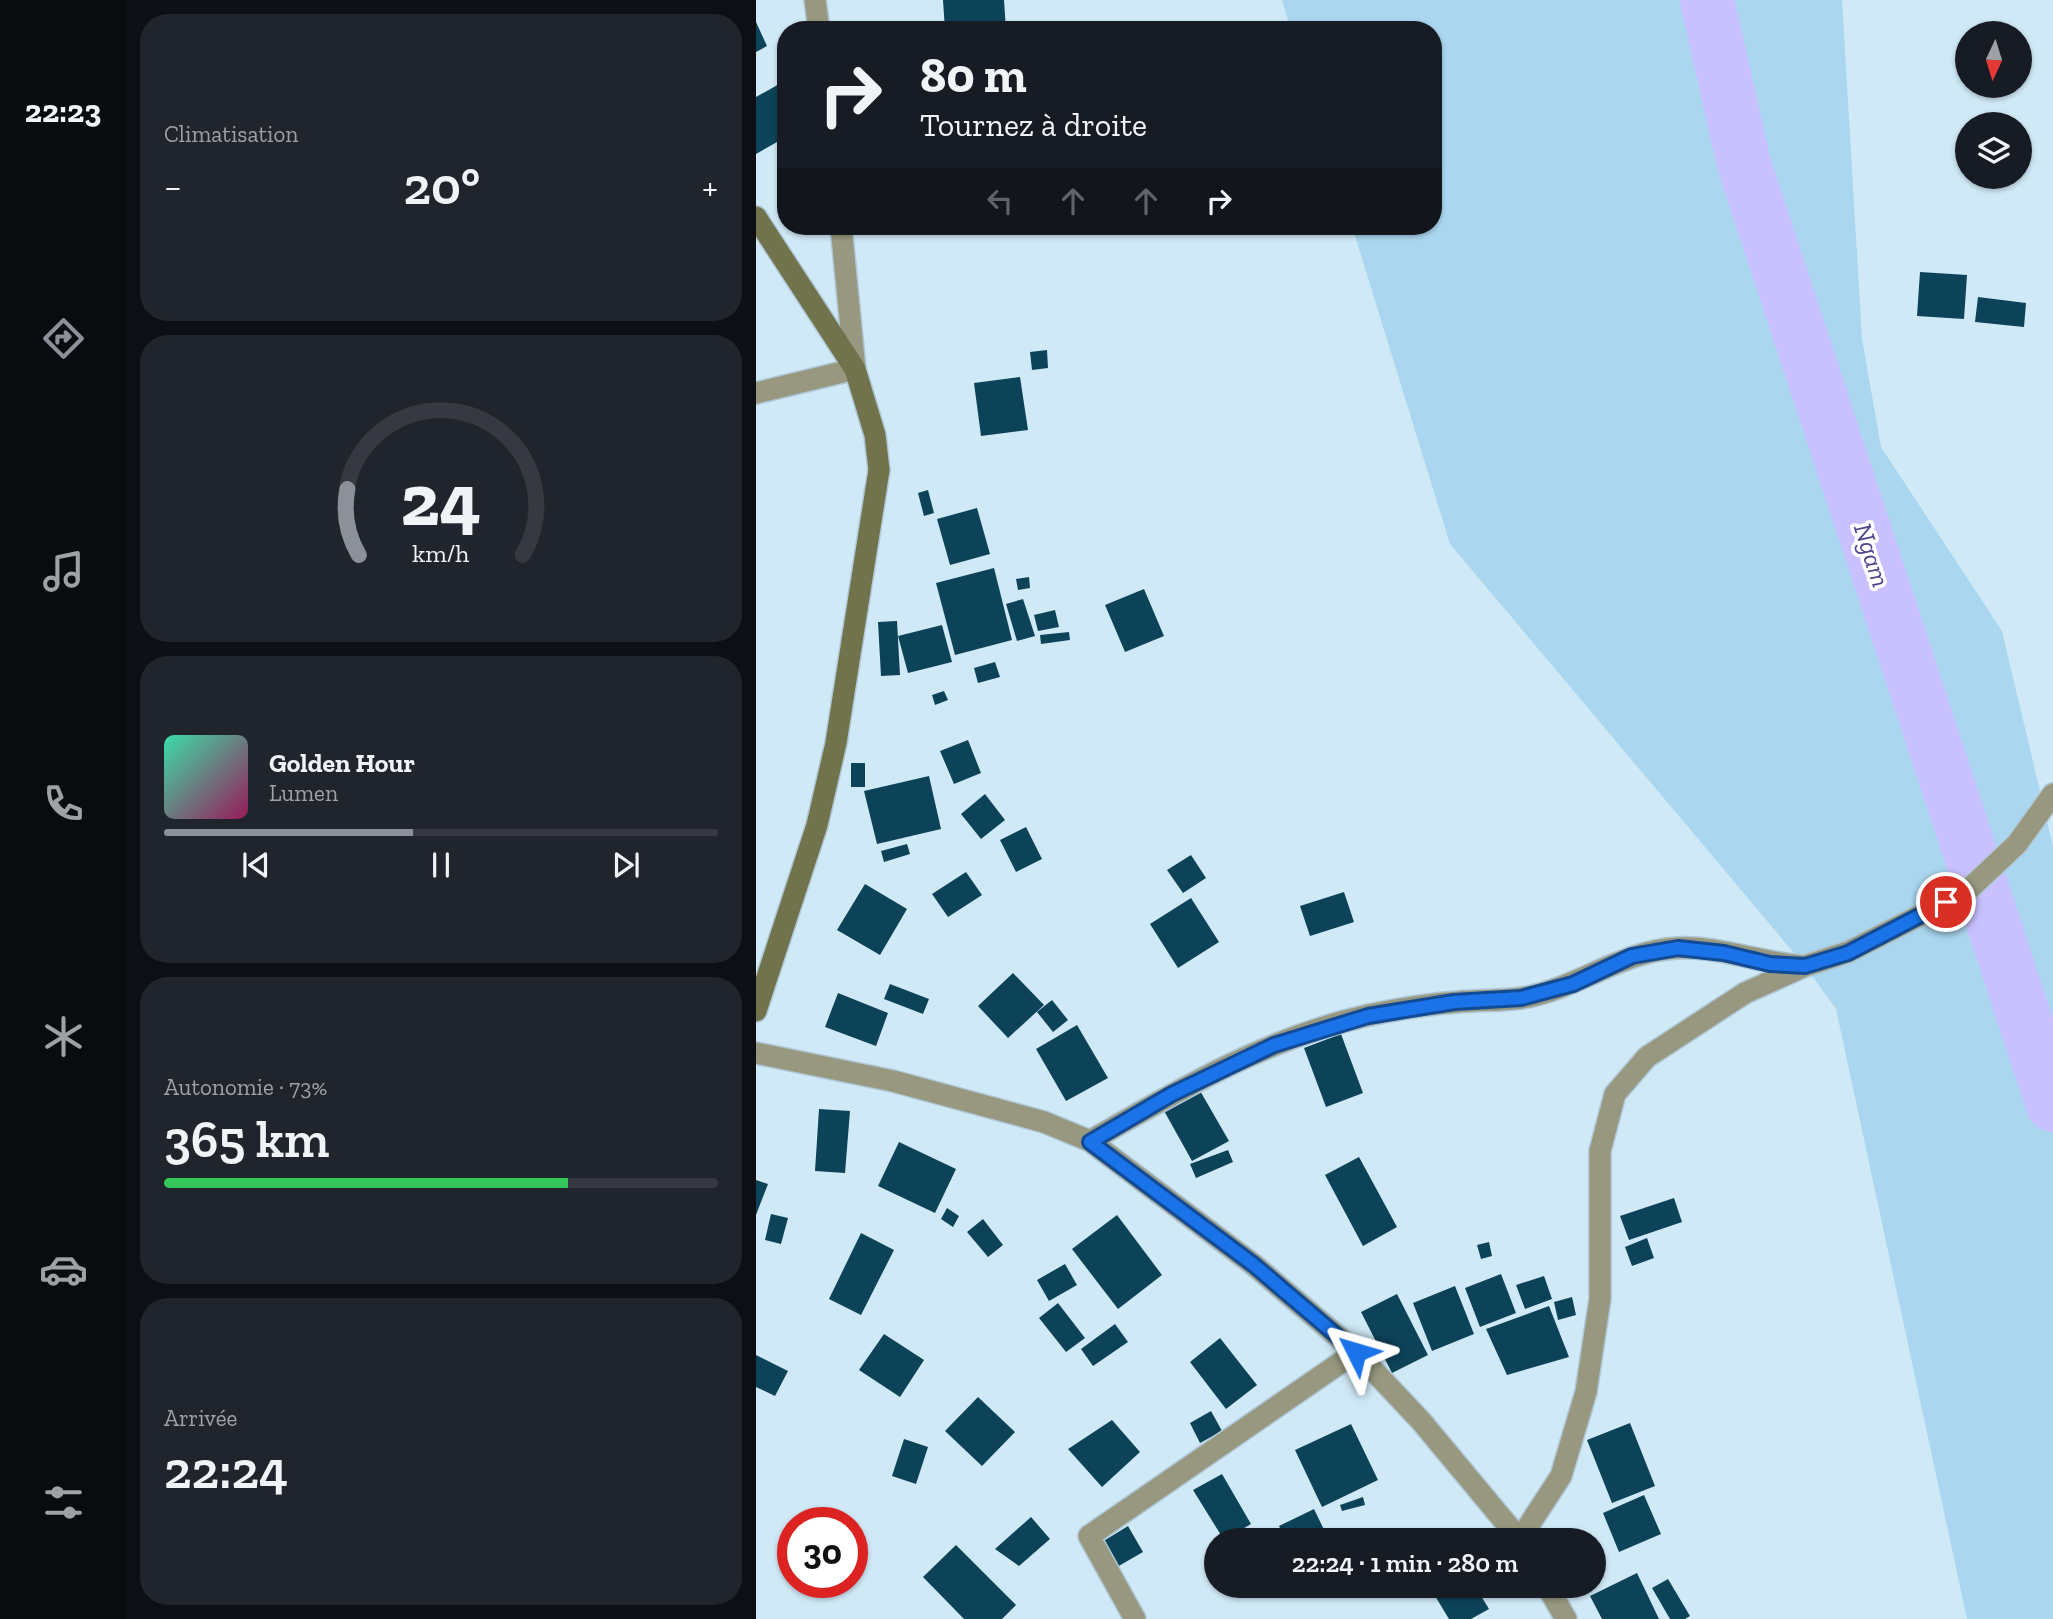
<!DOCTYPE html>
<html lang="fr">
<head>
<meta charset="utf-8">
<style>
	body { margin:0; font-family:"Zilla Slab",serif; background:#20242c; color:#f1f3f6; height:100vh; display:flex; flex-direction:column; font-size:26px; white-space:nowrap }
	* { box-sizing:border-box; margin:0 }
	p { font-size:23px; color:#9ea1a6 }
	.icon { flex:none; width:38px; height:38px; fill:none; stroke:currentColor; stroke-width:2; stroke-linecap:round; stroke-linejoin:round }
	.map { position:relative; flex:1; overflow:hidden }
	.panel { display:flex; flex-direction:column; gap:14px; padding:14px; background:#0d0f14; width:630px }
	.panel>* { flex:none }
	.hud { position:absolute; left:21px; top:21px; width:665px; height:214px; border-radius:28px; box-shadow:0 2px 5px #0004; background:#171b24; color:#f1f3f6; overflow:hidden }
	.needle { width:46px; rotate:184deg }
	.controls { position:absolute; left:1199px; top:21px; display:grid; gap:14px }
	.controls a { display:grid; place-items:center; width:77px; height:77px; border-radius:50%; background:#171b24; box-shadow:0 2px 5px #0004; font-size:35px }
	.speed { position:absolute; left:21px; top:1507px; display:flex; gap:14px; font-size:35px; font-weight:700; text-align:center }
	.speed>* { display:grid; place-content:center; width:91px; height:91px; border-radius:50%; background:#171b24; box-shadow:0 2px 5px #0004; line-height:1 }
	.speed .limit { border:10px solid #d22; background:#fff; color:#111 }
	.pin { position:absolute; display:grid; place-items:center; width:60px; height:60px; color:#fff; margin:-30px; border:4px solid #fff; border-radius:50%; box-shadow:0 2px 7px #0007 }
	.me { position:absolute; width:77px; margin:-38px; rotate:310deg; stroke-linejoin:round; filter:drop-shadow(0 0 5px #0008) }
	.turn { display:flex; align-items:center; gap:24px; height:147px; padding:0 28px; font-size:32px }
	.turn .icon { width:91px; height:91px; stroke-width:2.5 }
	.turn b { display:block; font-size:49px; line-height:60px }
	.lanes { display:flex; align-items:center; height:66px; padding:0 28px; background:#0003; justify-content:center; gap:35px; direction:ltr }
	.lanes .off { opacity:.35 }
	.big { font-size:52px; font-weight:600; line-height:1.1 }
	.panel .tile { flex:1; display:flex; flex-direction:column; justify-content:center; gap:10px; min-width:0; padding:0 24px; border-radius:28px; background:#20242c }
	.panel .dial { align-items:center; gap:0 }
	.dial svg { height:182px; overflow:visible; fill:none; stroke:#363941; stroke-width:7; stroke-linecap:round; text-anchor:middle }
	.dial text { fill:#f1f3f6; stroke:none }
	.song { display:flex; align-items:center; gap:21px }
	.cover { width:84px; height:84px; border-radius:10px; background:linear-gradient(135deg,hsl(160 70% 55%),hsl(330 70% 35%)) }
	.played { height:7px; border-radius:4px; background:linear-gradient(90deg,#8c9099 45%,#363941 45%) }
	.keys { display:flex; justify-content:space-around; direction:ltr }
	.heat { display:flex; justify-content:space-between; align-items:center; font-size:38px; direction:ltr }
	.charge { height:10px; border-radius:5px; background:linear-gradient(90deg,#34c759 73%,#363941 0) }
	.trip { position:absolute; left:448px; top:1528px; width:402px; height:70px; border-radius:35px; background:#171b24; box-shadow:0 2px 5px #0004; font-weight:600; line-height:70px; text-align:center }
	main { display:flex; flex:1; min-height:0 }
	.menu { display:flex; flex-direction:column; width:126px; justify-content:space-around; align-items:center; background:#090b0e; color:#9ea1a6 }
	.menu .icon { width:49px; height:49px }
	.menu .active { color:#8c9099 }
	.menu b { font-size:32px; color:#f1f3f6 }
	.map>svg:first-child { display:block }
	.green { fill:#aad7ef }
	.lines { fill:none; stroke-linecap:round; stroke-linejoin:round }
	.river { stroke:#c9c1ff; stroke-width:54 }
	.building { fill:#0d4359 }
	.street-casing { stroke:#afc7d5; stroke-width:24 }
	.secondary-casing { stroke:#afc7d5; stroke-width:24 }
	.street { stroke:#97987f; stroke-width:21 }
	.secondary { stroke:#71734d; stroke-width:21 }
	.route-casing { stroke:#114b97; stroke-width:18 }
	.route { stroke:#1a73e8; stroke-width:12 }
	.labels { text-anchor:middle; stroke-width:7; stroke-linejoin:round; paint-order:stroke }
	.water-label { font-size:26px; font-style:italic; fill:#53438c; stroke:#fff }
</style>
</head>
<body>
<main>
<nav class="menu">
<b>22:23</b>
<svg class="icon active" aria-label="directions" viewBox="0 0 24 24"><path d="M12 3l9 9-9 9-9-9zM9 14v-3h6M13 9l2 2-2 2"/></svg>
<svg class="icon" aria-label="music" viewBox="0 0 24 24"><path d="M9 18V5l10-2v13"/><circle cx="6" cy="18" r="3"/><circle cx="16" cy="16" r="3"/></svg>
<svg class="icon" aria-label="phone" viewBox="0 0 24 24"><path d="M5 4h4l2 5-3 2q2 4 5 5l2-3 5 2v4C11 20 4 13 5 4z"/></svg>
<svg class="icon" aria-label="climate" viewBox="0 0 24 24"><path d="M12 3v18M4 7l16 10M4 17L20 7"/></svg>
<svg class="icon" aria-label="car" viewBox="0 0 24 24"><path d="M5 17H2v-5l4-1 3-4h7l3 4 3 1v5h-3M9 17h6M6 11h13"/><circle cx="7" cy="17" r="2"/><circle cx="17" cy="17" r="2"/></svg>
<svg class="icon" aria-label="filters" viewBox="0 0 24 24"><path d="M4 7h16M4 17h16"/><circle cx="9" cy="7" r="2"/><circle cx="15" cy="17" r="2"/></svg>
</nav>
<section class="panel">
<div class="tile"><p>Climatisation</p>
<div class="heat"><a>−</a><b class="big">20°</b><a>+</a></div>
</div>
<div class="tile dial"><svg viewBox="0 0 100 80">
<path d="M14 69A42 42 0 1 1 86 69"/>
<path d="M14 69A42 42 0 0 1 9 40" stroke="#8c9099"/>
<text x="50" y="56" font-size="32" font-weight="700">24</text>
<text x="50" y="72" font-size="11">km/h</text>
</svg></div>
<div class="tile">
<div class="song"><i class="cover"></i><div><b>Golden Hour</b><p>Lumen</p></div></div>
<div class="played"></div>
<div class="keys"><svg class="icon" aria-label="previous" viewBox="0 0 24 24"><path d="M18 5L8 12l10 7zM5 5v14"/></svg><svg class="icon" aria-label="pause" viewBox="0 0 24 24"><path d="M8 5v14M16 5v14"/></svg><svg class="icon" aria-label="next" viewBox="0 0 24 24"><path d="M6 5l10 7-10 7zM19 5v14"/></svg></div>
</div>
<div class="tile"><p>Autonomie · 73%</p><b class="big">365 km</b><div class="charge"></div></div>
<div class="tile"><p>Arrivée</p><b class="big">22:24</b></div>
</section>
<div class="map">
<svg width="1297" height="1619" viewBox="0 0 1297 1619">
	<rect width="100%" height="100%" fill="#d0e9f7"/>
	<!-- green -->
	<path class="green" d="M526,0H1086L1106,339L1125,447L1246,631L1297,846V1619H1211L1080,1009L1049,966L694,544L596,226H677V30H535Z"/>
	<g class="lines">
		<!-- river -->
		<path class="river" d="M951,0L988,164L1297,1105"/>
	</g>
	<!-- building -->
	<path class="building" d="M187,0H248L250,30H189Z
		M0,22L11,46L0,52Z
		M25,83L30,92V137L0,154V97Z
		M1164,272L1211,275L1208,319L1161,316Z
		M1222,297L1270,303L1268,327L1219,322Z
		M291,350L292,368L276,370L274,352Z
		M264,377L272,430L225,436L218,383Z
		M172,490L178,513L168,516L162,493Z
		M221,508L234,554L194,565L181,519Z
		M238,568L256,640L199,655L180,583Z
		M273,577L274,588L262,590L260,579Z
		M388,589L408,636L369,652L349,605Z
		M267,599L279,636L261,641L250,604Z
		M299,610L303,627L282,631L278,615Z
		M141,621L144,675L125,676L122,622Z
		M186,625L196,662L152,673L142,636Z
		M313,632L314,640L285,644L284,635Z
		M239,662L244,677L222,683L218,668Z
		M188,691L192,700L179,705L176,695Z
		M212,740L225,773L198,784L184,751Z
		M95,763H109V787H95Z
		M173,776L185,829L121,844L108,791Z
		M229,794L249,820L225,839L205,814Z
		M270,827L286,859L260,872L244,840Z
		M151,844L154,854L128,862L125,851Z
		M435,855L450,878L427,893L411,870Z
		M210,872L226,895L192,917L176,894Z
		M109,884L151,909L124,955L81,930Z
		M588,892L598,922L554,936L544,906Z
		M435,898L463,942L422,968L394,924Z
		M257,973L288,1005L252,1038L222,1006Z
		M134,984L173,999L167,1014L128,999Z
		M82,993L132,1013L120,1046L69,1027Z
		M296,1000L312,1020L297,1032L281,1012Z
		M321,1025L352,1078L310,1101L280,1049Z
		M585,1034L607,1093L570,1107L548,1048Z
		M443,1089L473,1141L436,1161L407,1109Z
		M63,1109L94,1111L89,1173L59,1171Z
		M143,1142L200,1169L179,1213L122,1186Z
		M472,1150L477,1162L440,1178L434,1164Z
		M603,1157L641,1227L607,1246L569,1175Z
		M0,1180L12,1184L0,1215Z
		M918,1198L926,1222L873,1240L864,1216Z
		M191,1208L203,1216L197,1227L185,1219Z
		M15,1214L32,1218L25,1244L9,1240Z
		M361,1215L406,1275L362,1309L316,1249Z
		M227,1219L247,1245L232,1257L211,1232Z
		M105,1233L138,1250L105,1315L73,1299Z
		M891,1238L898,1258L876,1266L869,1247Z
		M733,1242L736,1256L725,1259L721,1245Z
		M309,1264L321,1285L293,1301L281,1280Z
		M745,1274L760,1313L724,1327L709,1288Z
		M788,1276L796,1299L769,1309L760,1285Z
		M699,1286L718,1334L676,1351L657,1303Z
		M641,1294L672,1355L636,1373L605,1312Z
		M816,1297L820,1315L802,1320L798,1302Z
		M302,1303L329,1338L310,1352L283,1318Z
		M793,1306L813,1357L751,1375L730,1329Z
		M359,1324L372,1342L337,1366L325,1349Z
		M128,1334L168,1360L144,1397L103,1370Z
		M464,1338L501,1385L470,1409L434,1362Z
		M0,1355L32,1371L19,1396L0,1387Z
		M222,1397L259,1432L226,1466L189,1431Z
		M455,1411L466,1431L444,1443L434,1423Z
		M356,1420L384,1452L346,1487L312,1449Z
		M874,1423L899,1486L856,1503L831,1440Z
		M595,1424L622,1480L566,1507L539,1450Z
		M148,1439L172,1447L160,1484L136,1476Z
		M466,1474L495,1524L468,1540L437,1490Z
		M888,1495L905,1534L863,1552L847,1513Z
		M607,1497L609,1505L586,1511L584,1505Z
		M558,1509L573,1540H530L523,1526Z
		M275,1517L294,1539L263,1566L239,1549Z
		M372,1526L387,1552L361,1567L346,1542Z
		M200,1545L260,1605L246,1619H208L167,1577Z
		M881,1573L903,1619H846L834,1596Z
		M912,1579L934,1616L929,1619H914L896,1588Z
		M673,1586H719L733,1609L715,1619H693Z"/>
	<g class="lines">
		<defs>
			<path id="street" d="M59,0L63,30
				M0,393L99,369L85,226
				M0,1053L137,1081L288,1122L334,1141L498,1265L600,1352L665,1421L764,1540
				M334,1141C421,1091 512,1037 613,1015C642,1009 673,1004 702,1002C723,1000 745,1001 766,998C821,989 865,951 921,948C963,946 1005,963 1047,966
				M764,1539L805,1476L830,1392L844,1299V1151L859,1094L891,1057L989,993L1049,966L1092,952L1210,892L1261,844L1297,794
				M791,1586L810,1619
				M379,1619L333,1536L600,1352"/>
			<path id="secondary" d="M0,217L99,369L119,435L123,470L80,743L61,825L0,1011"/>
		</defs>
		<!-- street casing -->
		<use href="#street" class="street-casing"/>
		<!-- secondary casing -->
		<use href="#secondary" class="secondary-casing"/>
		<!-- street -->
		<use href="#street" class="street"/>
		<!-- secondary -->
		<use href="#secondary" class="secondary"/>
	</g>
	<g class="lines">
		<defs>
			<path id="route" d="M600,1352L498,1265L334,1142L416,1094L518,1045L612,1016L698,1002L765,998L817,984L876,956L922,948L968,953L1014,964L1049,966L1092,953L1190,902"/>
		</defs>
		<!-- route casing -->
		<use href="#route" class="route-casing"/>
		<!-- route -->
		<use href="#route" class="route"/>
	</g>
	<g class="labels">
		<!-- water labels -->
		<g class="water-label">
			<text transform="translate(1116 555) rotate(72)" y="9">Ngam</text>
		</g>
	</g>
</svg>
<div class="controls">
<a><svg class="needle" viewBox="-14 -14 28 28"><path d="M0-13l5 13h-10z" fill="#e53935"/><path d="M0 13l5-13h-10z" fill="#9ea1a6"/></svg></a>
<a><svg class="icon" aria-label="layers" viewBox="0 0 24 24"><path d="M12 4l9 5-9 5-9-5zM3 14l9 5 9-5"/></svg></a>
</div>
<div class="speed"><div class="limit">30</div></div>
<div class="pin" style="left:1190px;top:902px;background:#d93025"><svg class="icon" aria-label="arrive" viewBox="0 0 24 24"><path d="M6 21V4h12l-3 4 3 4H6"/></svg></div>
<svg class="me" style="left:600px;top:1352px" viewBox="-20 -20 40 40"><path d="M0-17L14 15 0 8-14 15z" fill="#1a73e8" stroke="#fff" stroke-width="4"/></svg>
<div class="trip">22:24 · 1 min · 280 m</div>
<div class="hud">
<div class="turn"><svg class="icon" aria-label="right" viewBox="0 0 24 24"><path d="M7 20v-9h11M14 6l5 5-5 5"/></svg><div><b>80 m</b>Tournez à droite</div></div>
<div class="lanes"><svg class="icon off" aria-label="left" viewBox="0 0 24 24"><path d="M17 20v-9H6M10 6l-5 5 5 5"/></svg><svg class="icon off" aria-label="ahead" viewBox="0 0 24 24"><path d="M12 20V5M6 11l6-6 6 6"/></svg><svg class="icon off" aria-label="ahead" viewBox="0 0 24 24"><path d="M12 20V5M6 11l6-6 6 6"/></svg><svg class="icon" aria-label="right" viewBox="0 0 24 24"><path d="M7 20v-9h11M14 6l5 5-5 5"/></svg></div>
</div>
</div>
</main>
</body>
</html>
